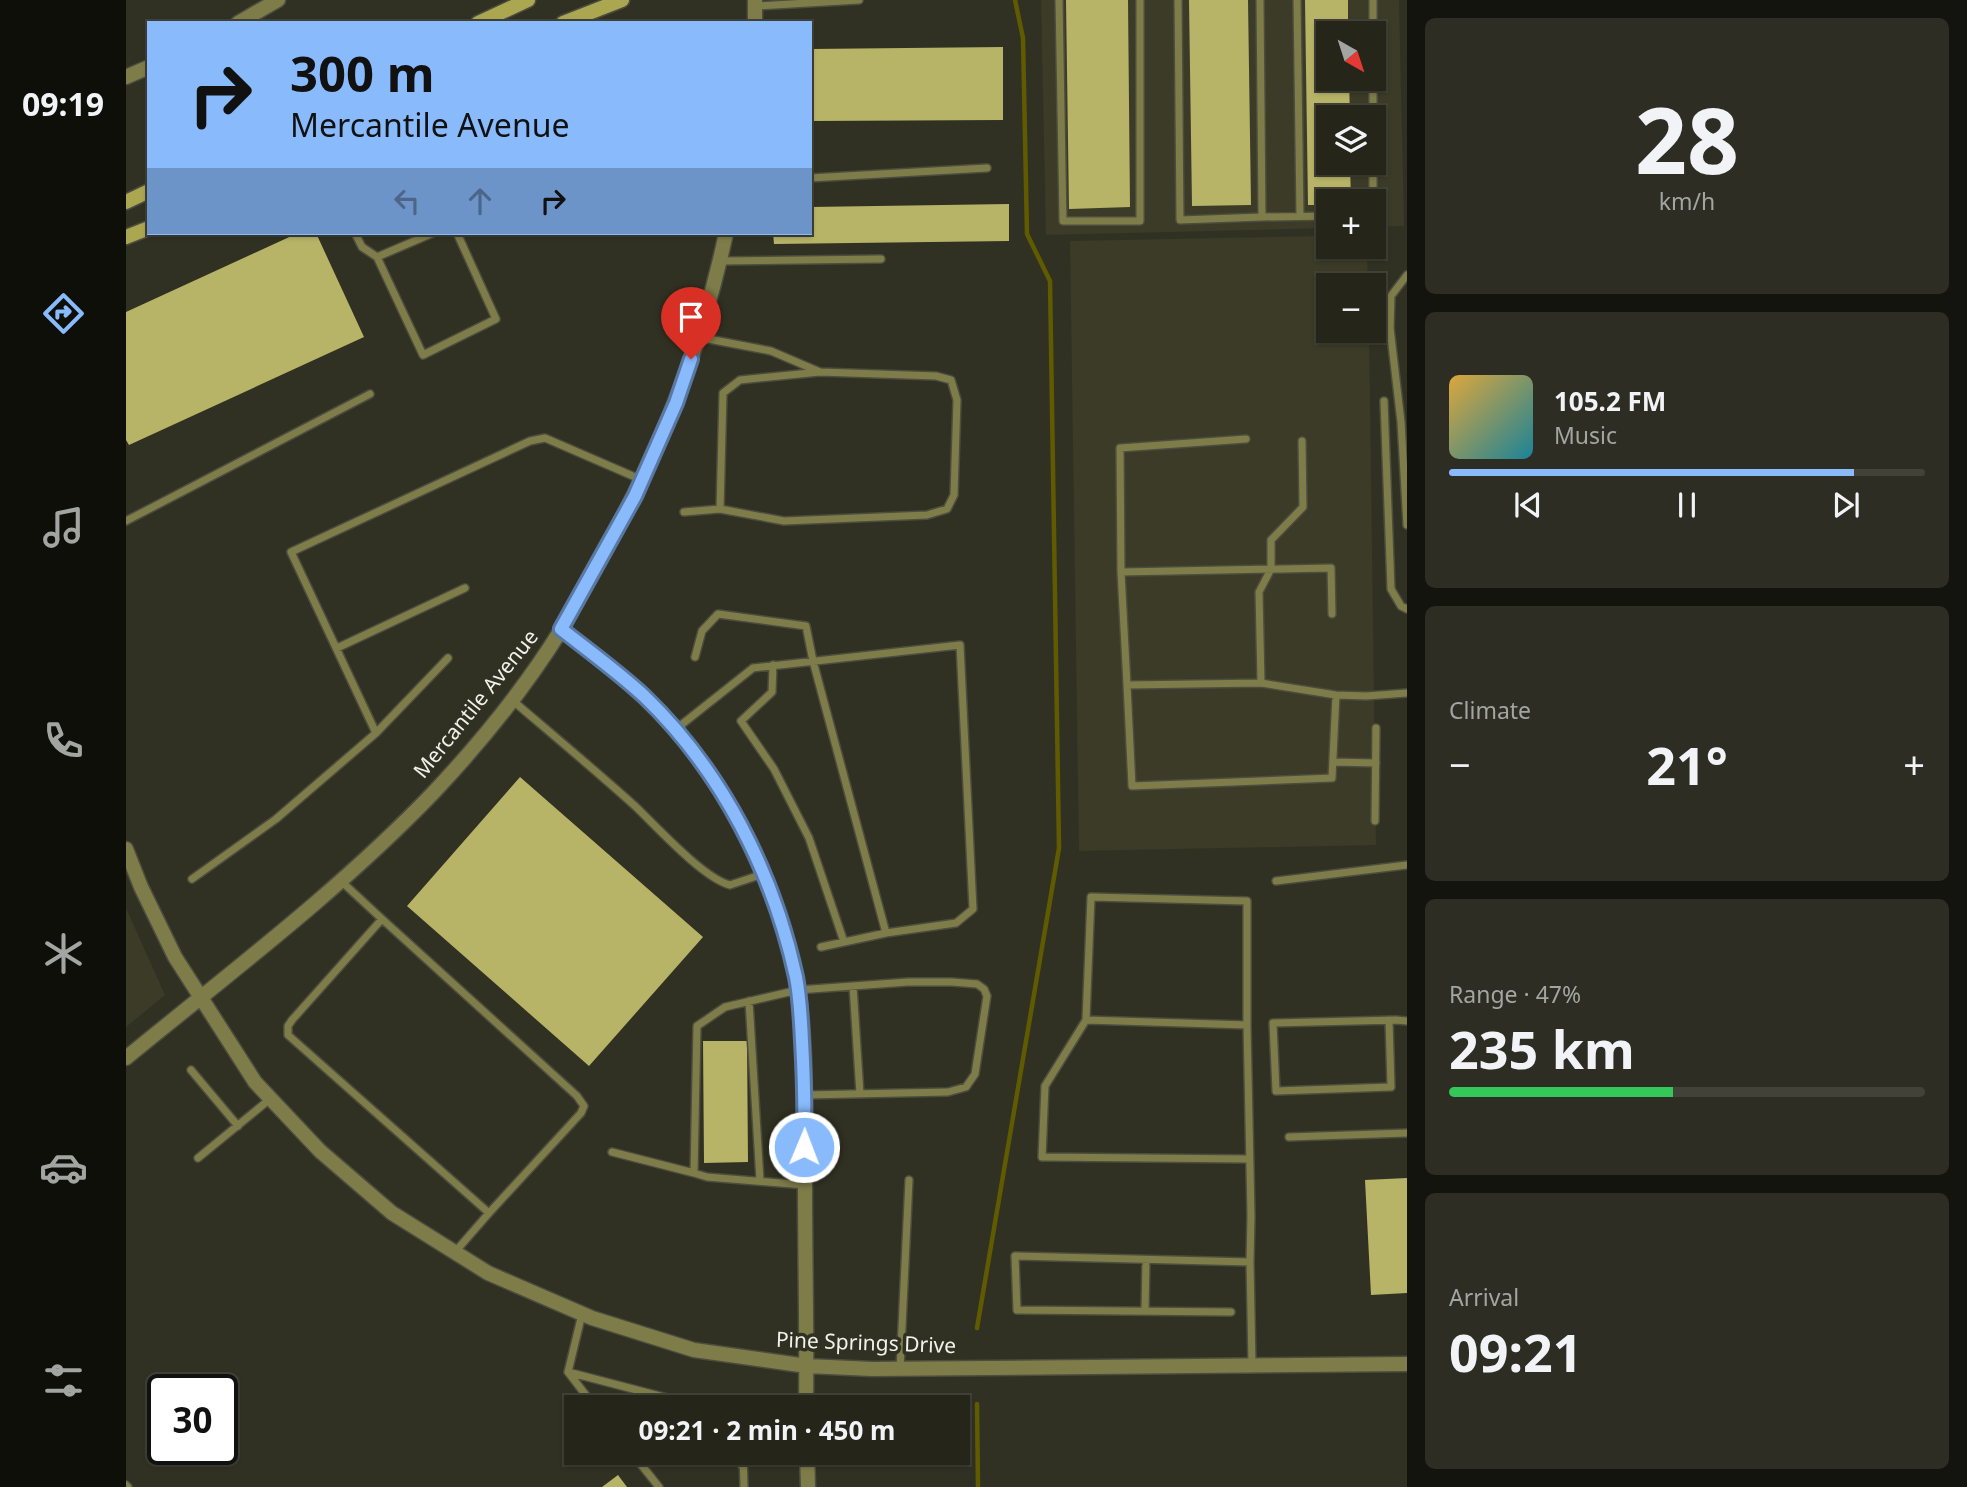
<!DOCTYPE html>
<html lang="en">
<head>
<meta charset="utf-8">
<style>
	body { margin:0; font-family:"Noto Sans",sans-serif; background:#2d2d23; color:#f1f3f6; height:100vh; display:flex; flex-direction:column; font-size:26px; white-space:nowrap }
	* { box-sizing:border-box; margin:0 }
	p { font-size:23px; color:#a3a5a2 }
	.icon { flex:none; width:38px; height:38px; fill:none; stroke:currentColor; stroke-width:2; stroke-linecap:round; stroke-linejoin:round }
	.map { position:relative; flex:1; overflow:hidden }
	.details { display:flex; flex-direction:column; gap:18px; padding:18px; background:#14140e; width:560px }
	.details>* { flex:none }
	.hud { position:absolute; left:21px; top:21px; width:665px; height:214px; border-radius:0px; box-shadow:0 2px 5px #0004,0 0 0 2px #424239; background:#89bafc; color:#111; overflow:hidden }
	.needle { width:46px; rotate:141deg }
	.controls { position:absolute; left:1190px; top:21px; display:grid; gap:14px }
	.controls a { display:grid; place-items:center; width:70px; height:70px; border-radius:0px; background:#25251a; box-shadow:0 2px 5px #0004,0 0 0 2px #424239; font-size:35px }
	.speed { position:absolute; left:21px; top:1374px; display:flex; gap:14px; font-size:35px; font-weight:700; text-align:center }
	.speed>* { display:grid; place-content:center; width:91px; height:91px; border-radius:50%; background:#25251a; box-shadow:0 2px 5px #0004,0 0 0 2px #424239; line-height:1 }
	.speed .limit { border:4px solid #111; border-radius:10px; background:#fff; color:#111 }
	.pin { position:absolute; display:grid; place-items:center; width:60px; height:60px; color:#fff; margin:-72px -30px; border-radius:50% 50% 50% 0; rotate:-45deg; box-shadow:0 0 7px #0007 }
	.pin .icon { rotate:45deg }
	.me { position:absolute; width:77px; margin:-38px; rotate:1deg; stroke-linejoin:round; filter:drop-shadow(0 0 5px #0008) }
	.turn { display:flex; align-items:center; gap:24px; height:147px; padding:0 28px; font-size:32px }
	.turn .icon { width:91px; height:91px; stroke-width:2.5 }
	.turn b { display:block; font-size:49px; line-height:60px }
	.lanes { display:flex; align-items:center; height:66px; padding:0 28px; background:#0003; justify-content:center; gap:35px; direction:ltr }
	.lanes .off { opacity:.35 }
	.big { font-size:52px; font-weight:700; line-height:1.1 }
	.details .card { flex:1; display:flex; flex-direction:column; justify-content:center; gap:10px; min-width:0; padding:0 24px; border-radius:10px; background:#2d2d23 }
	.details .dial { align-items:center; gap:0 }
	.dial b { font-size:91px; line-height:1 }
	.song { display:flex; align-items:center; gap:21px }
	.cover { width:84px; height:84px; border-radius:10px; background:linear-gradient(135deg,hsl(40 70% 55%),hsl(190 70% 35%)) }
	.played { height:7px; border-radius:4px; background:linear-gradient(90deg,#89bafc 85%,#424239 85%) }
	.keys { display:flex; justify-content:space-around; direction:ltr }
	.heat { display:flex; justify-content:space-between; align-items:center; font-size:38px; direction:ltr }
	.charge { height:10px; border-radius:5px; background:linear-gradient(90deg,#34c759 47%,#424239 0) }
	.trip { position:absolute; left:438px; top:1395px; width:406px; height:70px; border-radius:0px; background:#25251a; box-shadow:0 2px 5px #0004,0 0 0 2px #424239; font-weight:700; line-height:70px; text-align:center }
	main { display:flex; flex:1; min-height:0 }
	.dock { display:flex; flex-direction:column; width:126px; justify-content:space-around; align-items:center; background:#0f0f0a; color:#a3a5a2 }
	.dock .icon { width:49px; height:49px }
	.dock .selected { color:#89bafc }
	.dock b { font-size:32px; color:#f1f3f6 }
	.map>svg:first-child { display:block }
	.built { fill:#3c3b27; fill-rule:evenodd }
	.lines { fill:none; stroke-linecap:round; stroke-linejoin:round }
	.stream { stroke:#605b00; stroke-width:4.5 }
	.building { fill:#b7b467 }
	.lane-casing { stroke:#4c4c3f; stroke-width:10 }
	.street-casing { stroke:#4c4c3f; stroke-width:17 }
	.secondary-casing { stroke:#4c4c3f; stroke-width:17 }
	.lane { stroke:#7e7c49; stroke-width:7 }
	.street { stroke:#7e7c49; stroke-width:14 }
	.secondary { stroke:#aba751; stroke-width:14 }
	.route-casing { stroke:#5979a4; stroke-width:18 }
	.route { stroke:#89bafc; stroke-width:12 }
	.labels { text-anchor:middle; stroke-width:7; stroke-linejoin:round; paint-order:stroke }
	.street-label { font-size:21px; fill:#f3f2ea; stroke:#313123 }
</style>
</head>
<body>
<main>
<nav class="dock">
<b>09:19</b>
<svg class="icon selected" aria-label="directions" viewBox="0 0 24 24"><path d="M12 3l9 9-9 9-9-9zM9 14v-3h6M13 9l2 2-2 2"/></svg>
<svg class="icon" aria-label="music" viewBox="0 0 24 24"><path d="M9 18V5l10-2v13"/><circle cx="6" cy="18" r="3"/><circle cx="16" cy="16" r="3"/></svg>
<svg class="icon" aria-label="phone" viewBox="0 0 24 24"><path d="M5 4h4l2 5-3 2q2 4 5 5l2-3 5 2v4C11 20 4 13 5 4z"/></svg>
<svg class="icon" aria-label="climate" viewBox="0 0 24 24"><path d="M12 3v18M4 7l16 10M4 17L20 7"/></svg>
<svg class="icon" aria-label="car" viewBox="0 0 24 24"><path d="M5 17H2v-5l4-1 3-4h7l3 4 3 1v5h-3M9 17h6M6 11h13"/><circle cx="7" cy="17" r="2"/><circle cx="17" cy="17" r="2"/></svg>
<svg class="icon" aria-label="filters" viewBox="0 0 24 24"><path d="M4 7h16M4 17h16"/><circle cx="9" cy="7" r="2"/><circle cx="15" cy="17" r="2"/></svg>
</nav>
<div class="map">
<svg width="1281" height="1487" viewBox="0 0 1281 1487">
	<rect width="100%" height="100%" fill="#313123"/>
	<!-- built -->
	<path class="built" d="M915,0H1273L1278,226L1248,227V201H1202V228L920,235ZM1202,33H1248V79H1202ZM1202,117H1248V163H1202Z
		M1202,236V247H1241L1242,285H1202V331H1243L1250,845L953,851L944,241Z
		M0,908L39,995L0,1027Z"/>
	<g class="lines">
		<!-- stream -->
		<path class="stream" d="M851,1328L933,848L924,281L901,234L897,38L889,0
			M851,1404L852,1487"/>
	</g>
	<!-- building -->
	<path class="building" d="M940,0H1002L1004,207L943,209Z
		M1063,0H1122L1125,205L1066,206Z
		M1179,0H1222V33H1202V79H1223L1224,117H1202V163H1224L1225,201H1202V205H1182Z
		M877,47V120L684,121V49Z
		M883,204V241L648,244L647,233H684V207Z
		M172,233H190L238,337L3,445L0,440V312Z
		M394,777L577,937L463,1066L281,906Z
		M577,1041H621L622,1162L578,1163Z
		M1281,1178V1293L1245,1295L1239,1180Z
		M492,1475L501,1487H476Z"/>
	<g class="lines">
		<defs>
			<path id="lane" d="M933,0L937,221H1014V0
				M1052,0L1054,220L1136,217
				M1134,0L1136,217L1202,216
				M1171,0L1174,216
				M1247,0V33
				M630,6L733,0
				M1247,79V117
				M1247,163V201
				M684,178L861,168
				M229,233L236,247L251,257
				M307,233L251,257L297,355L370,319L331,233
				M594,261L755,259
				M1281,275L1265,296L1264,328L1275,422L1281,525
				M572,337L645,351L694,372L810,376L825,380L831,400L828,495L821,509L801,515L658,521L594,509L597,393L614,380L694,372
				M1258,401L1265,589L1275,606L1281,609
				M558,512L594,509
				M0,521L244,394
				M995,572L994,448L1120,439
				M1206,614L1205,568L995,572L1001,685L1135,683L1210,695L1240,696L1281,693
				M211,648L339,588
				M647,665L646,692L615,721L648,769L683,838L718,942
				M1135,683L1133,592L1145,569V540L1177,507L1176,441
				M1001,685L1006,786L1206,778L1210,695
				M386,700C427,735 469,770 509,806C531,827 577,878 604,885L637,874
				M550,729L627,668L834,645L847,909L830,923L760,933L687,661L680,626L592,614L576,631L569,657
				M250,733L322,658
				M1207,762L1250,763
				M1249,821L1250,728
				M66,879L150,819L250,733L165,552L404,441L419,438L516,480
				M215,881L256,919L166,1020L162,1026V1035L363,1213
				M1150,881L1281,865
				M256,919L451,1096L458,1106L455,1113L363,1213L329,1252
				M695,947L760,933
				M727,986L734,1094
				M623,1001L634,1180
				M960,1020L919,1086L916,1157L1123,1159
				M1263,1020L1265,1087L1150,1091L1147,1023L1270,1020L1281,1021
				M1121,1025L960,1020L965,897L1121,901V1025L1125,1216L1124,1262
				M65,1070L112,1126
				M1163,1137L1281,1133
				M486,1152L568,1173
				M72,1158L144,1099
				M679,1185L581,1177L568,1173L571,1026L599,1007L672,990L782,982H826L851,984L858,989L861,996L849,1074L840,1087L822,1092L679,1095
				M1019,1311L1020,1260
				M1105,1312L891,1310L889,1256L1124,1262L1126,1365
				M456,1314L442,1372L576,1407
				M774,1369L783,1180
				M442,1372L469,1407
				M505,1452L533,1487
				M607,1452L617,1467
				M617,1452L618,1487
				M0,1485L2,1487"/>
			<path id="street" d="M112,23L152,0
				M629,23V0
				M0,77L23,67
				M435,629C480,664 525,698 561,743C617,811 662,916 674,1003C681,1063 678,1124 679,1184C679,1258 681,1333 680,1407
				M0,849L15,887L49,957L129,1082L194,1151L266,1213L362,1273L466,1318L568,1350L681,1366L746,1369L1281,1364
				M0,1058C105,972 214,890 308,792C354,743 399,688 435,630C446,611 457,591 468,571C528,465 575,352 600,233
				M681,1452L682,1487"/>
			<path id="secondary" d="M352,23L402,0
				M437,23L496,0
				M0,202L23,191
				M0,237L23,228"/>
		</defs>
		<!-- lane casing -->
		<use href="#lane" class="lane-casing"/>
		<!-- street casing -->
		<use href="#street" class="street-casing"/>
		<!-- secondary casing -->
		<use href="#secondary" class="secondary-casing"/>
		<!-- lane -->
		<use href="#lane" class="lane"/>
		<!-- street -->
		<use href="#street" class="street"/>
		<!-- secondary -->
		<use href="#secondary" class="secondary"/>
	</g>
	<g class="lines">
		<defs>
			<path id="route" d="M565,359L550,403L509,496L435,629C463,651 492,672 518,696C596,771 647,872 670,977C674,998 675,1019 676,1041C678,1076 679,1111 678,1147"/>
		</defs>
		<!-- route casing -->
		<use href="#route" class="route-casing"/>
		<!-- route -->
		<use href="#route" class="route"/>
	</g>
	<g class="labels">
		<!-- street labels -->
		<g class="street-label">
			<text transform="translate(350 704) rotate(-51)" y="7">Mercantile Avenue</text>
			<text transform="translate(740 1343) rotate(2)" y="7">Pine Springs Drive</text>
		</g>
	</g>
</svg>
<div class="controls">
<a><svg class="needle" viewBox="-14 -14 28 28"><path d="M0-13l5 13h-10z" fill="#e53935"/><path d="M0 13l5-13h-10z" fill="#a3a5a2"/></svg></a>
<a><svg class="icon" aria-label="layers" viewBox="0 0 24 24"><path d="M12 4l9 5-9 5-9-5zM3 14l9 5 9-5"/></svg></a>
<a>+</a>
<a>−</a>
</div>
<div class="speed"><div class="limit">30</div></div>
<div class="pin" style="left:565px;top:359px;background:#d93025"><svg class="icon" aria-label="arrive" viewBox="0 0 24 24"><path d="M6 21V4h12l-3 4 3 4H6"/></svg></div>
<svg class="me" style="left:678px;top:1147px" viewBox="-20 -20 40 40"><circle r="17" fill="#89bafc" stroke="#fff" stroke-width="3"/><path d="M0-11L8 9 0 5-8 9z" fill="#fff"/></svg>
<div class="trip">09:21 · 2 min · 450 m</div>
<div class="hud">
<div class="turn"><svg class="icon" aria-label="right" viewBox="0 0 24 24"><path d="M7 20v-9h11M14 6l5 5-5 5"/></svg><div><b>300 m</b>Mercantile Avenue</div></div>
<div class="lanes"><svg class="icon off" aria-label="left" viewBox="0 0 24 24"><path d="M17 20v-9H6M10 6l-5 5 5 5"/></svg><svg class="icon off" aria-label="ahead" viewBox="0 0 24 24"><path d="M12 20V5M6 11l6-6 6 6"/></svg><svg class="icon" aria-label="right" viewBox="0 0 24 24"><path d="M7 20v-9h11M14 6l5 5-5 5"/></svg></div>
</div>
</div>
<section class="details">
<div class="card dial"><b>28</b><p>km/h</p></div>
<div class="card">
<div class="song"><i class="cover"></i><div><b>105.2 FM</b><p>Music</p></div></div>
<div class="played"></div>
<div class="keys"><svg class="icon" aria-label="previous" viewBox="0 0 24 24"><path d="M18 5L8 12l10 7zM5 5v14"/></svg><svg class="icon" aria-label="pause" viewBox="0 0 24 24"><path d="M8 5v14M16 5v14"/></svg><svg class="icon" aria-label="next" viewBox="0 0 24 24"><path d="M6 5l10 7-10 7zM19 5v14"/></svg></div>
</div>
<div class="card"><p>Climate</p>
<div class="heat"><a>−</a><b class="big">21°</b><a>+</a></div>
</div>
<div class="card"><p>Range · 47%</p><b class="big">235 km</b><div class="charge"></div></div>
<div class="card"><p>Arrival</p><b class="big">09:21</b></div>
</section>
</main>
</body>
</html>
